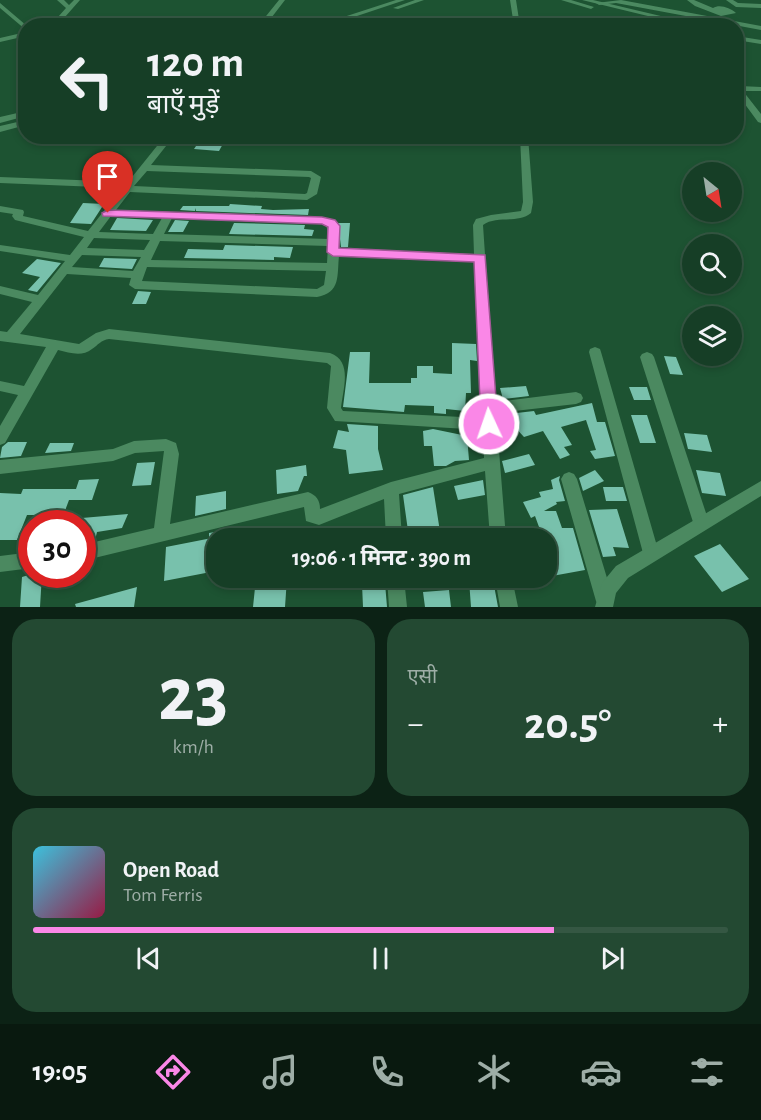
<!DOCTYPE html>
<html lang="hi">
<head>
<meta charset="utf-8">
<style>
	body { margin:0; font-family:"Alegreya Sans","Noto Sans Devanagari",sans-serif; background:#234932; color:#f1f3f6; height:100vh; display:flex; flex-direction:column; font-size:22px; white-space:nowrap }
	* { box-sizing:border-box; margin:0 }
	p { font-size:20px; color:#9eaea7 }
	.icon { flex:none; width:33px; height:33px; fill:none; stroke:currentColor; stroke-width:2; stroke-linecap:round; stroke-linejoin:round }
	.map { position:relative; height:607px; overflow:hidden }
	.sheet { display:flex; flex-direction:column; gap:12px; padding:12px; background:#0c2215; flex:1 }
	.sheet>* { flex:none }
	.hud { position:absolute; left:18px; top:18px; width:726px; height:126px; border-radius:24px; box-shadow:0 3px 9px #0003,0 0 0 2px #355743; background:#163e26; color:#f1f3f6; overflow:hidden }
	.needle { width:39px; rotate:150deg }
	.tools { position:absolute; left:682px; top:162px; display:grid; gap:12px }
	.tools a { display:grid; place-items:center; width:60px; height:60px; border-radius:50%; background:#163e26; box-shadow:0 3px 9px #0003,0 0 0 2px #355743; font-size:30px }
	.speed { position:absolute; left:18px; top:510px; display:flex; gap:12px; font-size:30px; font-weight:700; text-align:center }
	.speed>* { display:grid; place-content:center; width:78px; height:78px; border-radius:50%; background:#163e26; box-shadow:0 3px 9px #0003,0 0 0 2px #355743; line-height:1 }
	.speed .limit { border:9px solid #d22; background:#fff; color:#111 }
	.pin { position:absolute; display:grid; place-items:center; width:51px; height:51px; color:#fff; margin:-62px -26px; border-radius:50% 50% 50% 0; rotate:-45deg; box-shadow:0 0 6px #0007 }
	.pin .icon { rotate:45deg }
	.me { position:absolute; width:66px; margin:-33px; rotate:357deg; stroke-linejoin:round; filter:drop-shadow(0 0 4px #0008) }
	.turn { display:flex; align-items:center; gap:21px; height:126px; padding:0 30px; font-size:27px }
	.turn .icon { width:78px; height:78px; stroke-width:2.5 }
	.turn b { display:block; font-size:42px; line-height:51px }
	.big { font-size:45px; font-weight:700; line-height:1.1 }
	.sheet .card { flex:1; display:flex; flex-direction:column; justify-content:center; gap:9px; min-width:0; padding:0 21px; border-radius:24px; background:#234932 }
	.sheet .dial { align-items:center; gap:0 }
	.dial b { font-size:78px; line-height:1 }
	.song { display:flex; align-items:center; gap:18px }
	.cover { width:72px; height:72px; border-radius:9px; background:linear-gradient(135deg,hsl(190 70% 55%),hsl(340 70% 35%)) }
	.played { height:6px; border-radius:3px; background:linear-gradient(90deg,#fa87e7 75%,#355743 75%) }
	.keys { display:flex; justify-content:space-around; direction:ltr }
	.heat { display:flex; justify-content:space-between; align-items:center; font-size:33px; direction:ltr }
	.sheet .tiles { flex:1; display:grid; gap:12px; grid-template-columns:1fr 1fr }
	.card:last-child { grid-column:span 2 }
	.trip { position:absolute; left:206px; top:528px; width:351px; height:60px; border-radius:24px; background:#163e26; box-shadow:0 3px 9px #0003,0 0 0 2px #355743; font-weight:700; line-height:60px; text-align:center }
	.tabs { display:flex; height:96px; justify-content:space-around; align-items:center; background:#09190f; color:#9eaea7 }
	.tabs .icon { width:42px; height:42px }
	.tabs .on { color:#fa87e7 }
	.tabs b { font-size:27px; color:#f1f3f6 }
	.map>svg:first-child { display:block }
	.building { fill:#78c1ac }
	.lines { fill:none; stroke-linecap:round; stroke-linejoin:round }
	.minor { fill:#4b8960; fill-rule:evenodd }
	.tertiary { fill:#4b8960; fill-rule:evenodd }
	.route { fill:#fa87e7; stroke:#a25896; stroke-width:1.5 }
</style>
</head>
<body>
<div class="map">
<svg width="761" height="607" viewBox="0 0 761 607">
	<rect width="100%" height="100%" fill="#1d5332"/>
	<!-- building -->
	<path class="building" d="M200,140L224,142L219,151L194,149Z
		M83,203L104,204L91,224L70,223Z
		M230,204L262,206L261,209L273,210L309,209L308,215L196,211V208L195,211L180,210L183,206H229Z
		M117,218L153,220L146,231L110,230Z
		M175,220L189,221L183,232H168Z
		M234,223L305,225L304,229L314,230L312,236L229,234Z
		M338,223H350L348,247H341Z
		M225,245L293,247L290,258L274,257V260L184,258L188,249L223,250Z
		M104,258L137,259L132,269L99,267Z
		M37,259L61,263L37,292L28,290L40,277L22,273Z
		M138,291L151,292L146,304H132Z
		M452,343L476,344L477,361L470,360L471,393H466L465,411L446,409V414L434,413V406L405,405L404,412L343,407L350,352H370L369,383H411V378H417V366H433V373L452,374Z
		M664,356L676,357L683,375L670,374Z
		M526,386L529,396L503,399L500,388Z
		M629,387H647L651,400H634Z
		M592,403L597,422H605L615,456L595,459L590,451L596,450L586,420L561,427L572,445L564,447L570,455L560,459L543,431L524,437L510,422L507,414L534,411L536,415Z
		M631,415H647L656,443H640Z
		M347,424L378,426V449L383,470L349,474L346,450L333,448L338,430L349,432Z
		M433,429L467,436L469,460L455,461L446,466H434L432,446H424L423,431Z
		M684,433L707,435L712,452L688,449Z
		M8,442H27L21,456L0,458L2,447Z
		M50,443H74L71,451L45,453Z
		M529,454L535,465L505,473L502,461Z
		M155,462L151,485L132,486L137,463Z
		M306,465L307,476H304L298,491L277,494L276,470Z
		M595,470L604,481L583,491L579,478Z
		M696,470L720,473L726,496L702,493Z
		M560,476L559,480L565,501L556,502L557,504L544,511H556L562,528H573L585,570L552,576L546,552V538H543L535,516L531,518L523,502L541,497L539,492L553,489L551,480Z
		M99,479L92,500H69L60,524H48L52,515H27L17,540H0V493L21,494L23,489H76L79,480Z
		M483,480L485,495L458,500L454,486Z
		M433,487L441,538H409L403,495Z
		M603,487H623L627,501H606Z
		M226,491V509L195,516L196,496Z
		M617,509L629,548L613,547L616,556L603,557L589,510Z
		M128,514L122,528L97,532L95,540L82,543V518Z
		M240,528L241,538H216V571L164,581L166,547L212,538H209V533Z
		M720,544L749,579L722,592L694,556Z
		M32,574H42L40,607H20L22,577Z
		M256,578H287L285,607H253Z
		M469,580H493L498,607H471Z
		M385,583L387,607H363L362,584Z
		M137,587L134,607H76L75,604Z
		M449,590L451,607H425L423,592Z"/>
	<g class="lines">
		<!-- minor -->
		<path class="minor" d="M57,0H64L69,5L74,0H80L57,26H50L66,8Z
			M279,0H285L265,26H258Z
			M510,0H516L520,26H514Z
			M621,0L761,26V30L616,3L599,5L596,3Z
			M687,0H694L713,8C720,4 730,8 736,13L721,16L695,6Z
			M726,0H733L738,3L761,4V8L736,7Z
			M26,32V36L0,42V38Z
			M736,84L740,86L761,87V91H743L761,114V123L758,122L736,92Z
			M165,136H174L151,165L311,171L321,177L317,194L307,200L130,192L116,210L326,218L334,220L338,227L339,249L474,254L473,225L476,219L491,215L521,211L523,202L520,136H528L533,202L531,213C518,224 496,215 483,225L495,402L576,392L581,394L583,398L581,402L576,404L496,413L506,538H490L485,471L399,494L402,538H386L384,499L319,525L306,521L304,507L82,561V545L154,528L164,451L135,453L113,461L0,474V460L113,449L134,441L166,439L176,443L179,454L170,524L308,492C316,495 320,500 320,509L391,482L484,458L483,430L335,421L327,408L331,366L327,363L109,339C101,340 98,345 92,349C82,357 70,353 58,350L5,443L0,445V426L18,395L0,391V381L24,386L46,347L0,341V331L7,332L32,302L0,294V286L38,295L65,261L0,251V245L70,255L84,237L15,220L12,216L13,214L0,212V206L23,210L24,212L23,216L88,231L122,188L0,183V177L128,182ZM147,171L309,177L311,178L307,193L305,194L134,186ZM111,216L162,218L153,234L99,232ZM172,218L326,224L329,239L164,234ZM94,238L150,240L144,250L87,248ZM160,241L328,246L327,263L151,260ZM82,255L141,257L133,271L72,267ZM339,256L475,261L482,418L343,411L341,408C343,389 353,361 330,353L109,329L96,333L79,344L20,334L67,274L131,278L129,285L135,289L317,297C341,293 337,275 339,256ZM147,267L326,271L324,285L317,289L142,281Z
			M595,347L600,349L601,352L659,553L657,559L651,561L645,559L643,553L589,352L590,349Z
			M647,352L652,354L654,357L709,522L707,527L701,530L695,527L693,522L640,357L642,354Z
			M569,472L574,474L577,479L614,601L611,607H599L596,601L561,479L564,474Z
			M32,552V568L0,572V556Z
			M387,578H404L407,607H389Z
			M495,578H512L518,607H500Z"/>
		<!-- tertiary -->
		<path class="tertiary" d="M396,0H405L327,26H316Z
			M415,0H424L398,9L393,8Z
			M561,0H571L594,7L591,9Z
			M582,0H593L703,26H689Z
			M0,3L27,26H26V30L0,8Z
			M736,36L761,40V44L736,40Z
			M26,111V116L0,123V117Z
			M26,120V125L0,132V126Z
			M761,481V496L628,578L616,593L613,607H595L602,583L616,566Z"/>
	</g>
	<!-- route -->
	<path class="route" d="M108,210L322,217L335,220L340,226L339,248L485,255L498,424L495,429L489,431L484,429L481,424L474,262L333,256L327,252L328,227L322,224L103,216L102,213Z"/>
</svg>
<div class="tools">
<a><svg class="needle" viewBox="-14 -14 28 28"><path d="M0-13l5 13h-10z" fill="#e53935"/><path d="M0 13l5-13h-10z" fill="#9eaea7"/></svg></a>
<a><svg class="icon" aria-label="search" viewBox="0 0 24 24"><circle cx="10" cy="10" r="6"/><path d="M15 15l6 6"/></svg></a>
<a><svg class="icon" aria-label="layers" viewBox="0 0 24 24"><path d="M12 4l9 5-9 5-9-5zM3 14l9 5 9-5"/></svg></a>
</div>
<div class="speed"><div class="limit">30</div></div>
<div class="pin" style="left:108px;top:213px;background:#d93025"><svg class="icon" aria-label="arrive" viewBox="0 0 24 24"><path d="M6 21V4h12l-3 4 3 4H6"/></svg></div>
<svg class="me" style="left:489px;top:424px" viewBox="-20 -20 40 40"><circle r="17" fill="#fa87e7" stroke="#fff" stroke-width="3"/><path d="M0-11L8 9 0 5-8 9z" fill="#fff"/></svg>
<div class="trip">19:06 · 1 मिनट · 390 m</div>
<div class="hud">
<div class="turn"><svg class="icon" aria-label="left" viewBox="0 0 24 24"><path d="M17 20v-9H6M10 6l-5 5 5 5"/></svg><div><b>120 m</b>बाएँ मुड़ें</div></div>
</div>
</div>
<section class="sheet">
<div class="tiles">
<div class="card dial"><b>23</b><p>km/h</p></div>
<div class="card"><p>एसी</p>
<div class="heat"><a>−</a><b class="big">20.5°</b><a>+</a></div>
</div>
<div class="card">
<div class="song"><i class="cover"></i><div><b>Open Road</b><p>Tom Ferris</p></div></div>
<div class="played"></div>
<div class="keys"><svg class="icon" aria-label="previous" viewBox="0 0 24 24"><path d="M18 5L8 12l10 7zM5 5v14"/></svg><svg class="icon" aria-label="pause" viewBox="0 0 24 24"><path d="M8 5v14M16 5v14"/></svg><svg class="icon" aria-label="next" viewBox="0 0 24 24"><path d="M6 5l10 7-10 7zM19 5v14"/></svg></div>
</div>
</div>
</section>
<nav class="tabs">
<b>19:05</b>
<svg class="icon on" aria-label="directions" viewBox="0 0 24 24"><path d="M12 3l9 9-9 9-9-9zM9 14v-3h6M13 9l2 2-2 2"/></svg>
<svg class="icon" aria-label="music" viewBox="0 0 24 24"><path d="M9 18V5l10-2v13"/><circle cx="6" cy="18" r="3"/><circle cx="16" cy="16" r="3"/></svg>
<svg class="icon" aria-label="phone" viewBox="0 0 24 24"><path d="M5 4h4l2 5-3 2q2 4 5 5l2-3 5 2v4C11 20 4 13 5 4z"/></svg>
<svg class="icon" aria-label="climate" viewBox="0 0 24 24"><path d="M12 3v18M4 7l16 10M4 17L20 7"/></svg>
<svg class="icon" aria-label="car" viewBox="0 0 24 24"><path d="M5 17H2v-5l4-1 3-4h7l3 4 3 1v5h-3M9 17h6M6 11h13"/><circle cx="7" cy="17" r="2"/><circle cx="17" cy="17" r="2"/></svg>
<svg class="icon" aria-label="filters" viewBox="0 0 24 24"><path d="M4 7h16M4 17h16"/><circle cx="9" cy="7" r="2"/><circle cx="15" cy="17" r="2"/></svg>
</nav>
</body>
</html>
